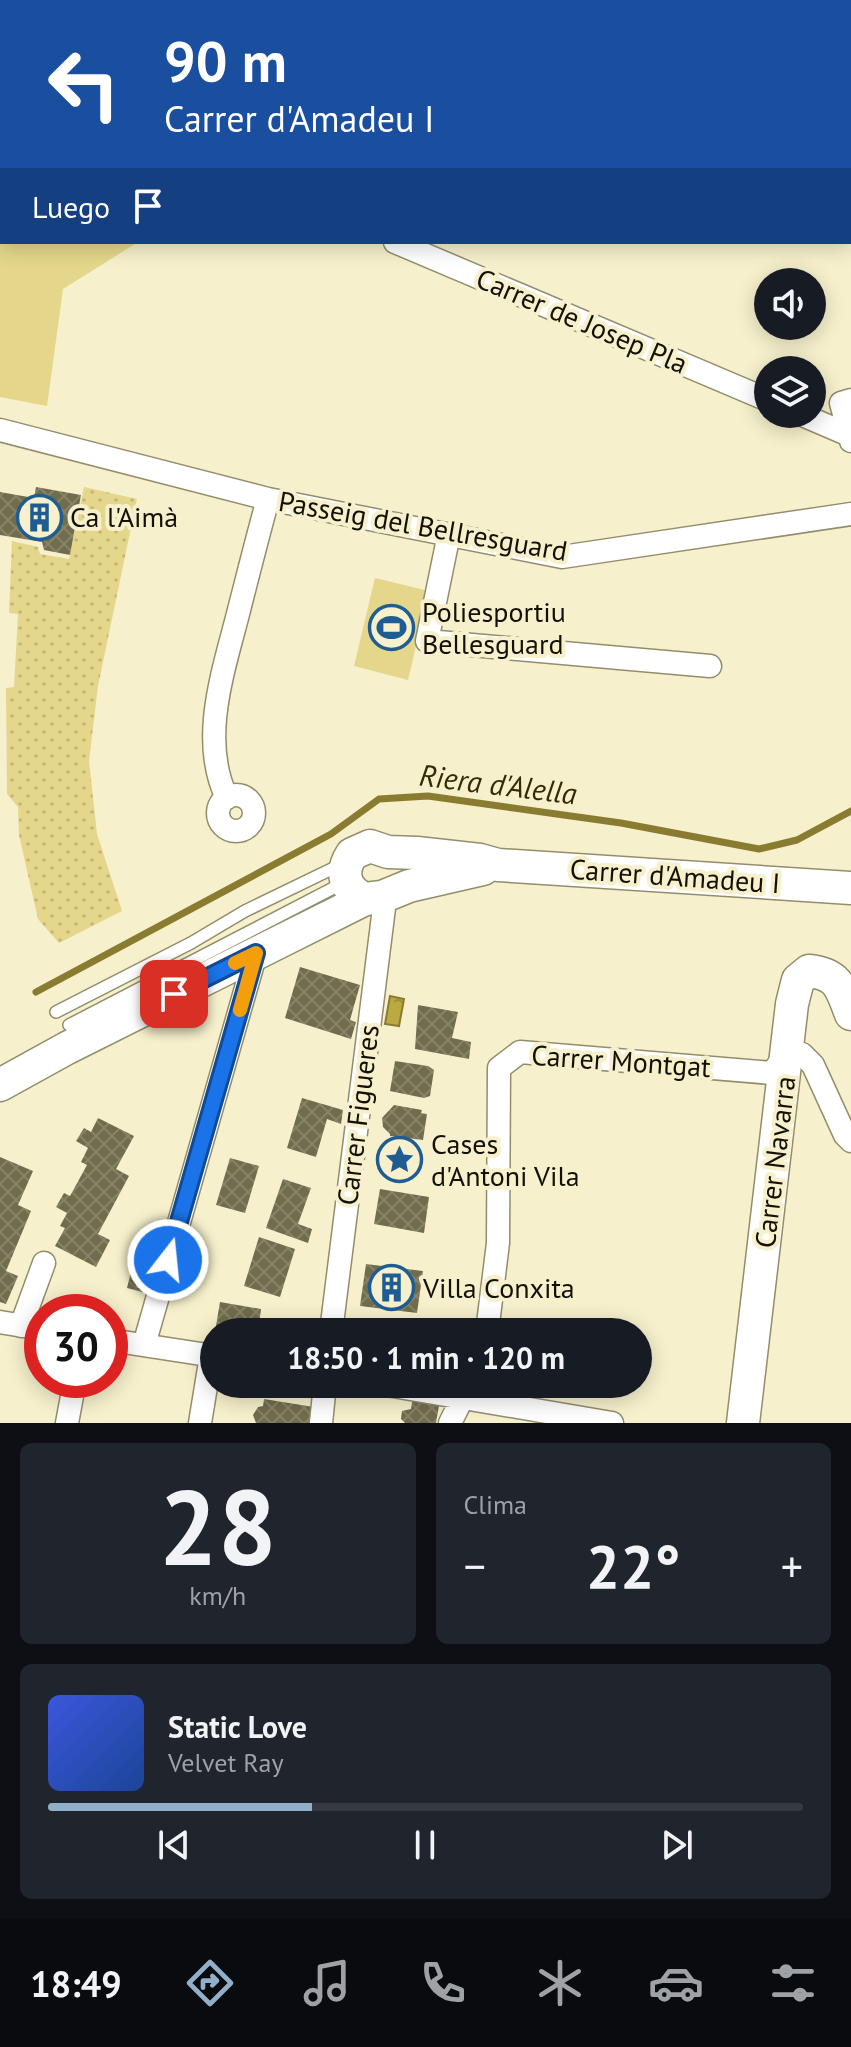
<!DOCTYPE html>
<html lang="es">
<head>
<meta charset="utf-8">
<style>
	body { margin:0; font-family:"PT Sans",sans-serif; background:#20242c; color:#f1f3f6; height:100vh; display:flex; flex-direction:column; font-size:30px; white-space:nowrap }
	* { box-sizing:border-box; margin:0 }
	p { font-size:26px; color:#9ea1a6 }
	.icon { flex:none; width:44px; height:44px; fill:none; stroke:currentColor; stroke-width:2; stroke-linecap:round; stroke-linejoin:round }
	.map { position:relative; height:1423px; overflow:hidden }
	.sheet { display:flex; flex-direction:column; gap:20px; padding:20px; background:#0d0f14; flex:1 }
	.sheet>* { flex:none }
	.hud { position:absolute; left:0px; top:0px; width:852px; height:244px; box-shadow:0 4px 20px #0003; background:#1a4fa0; color:#fff; overflow:hidden }
	.tools { position:absolute; left:754px; top:268px; display:grid; gap:16px }
	.tools a { display:grid; place-items:center; width:72px; height:72px; border-radius:50%; background:#171b24; box-shadow:0 4px 20px #0003; font-size:40px }
	.speed { position:absolute; left:24px; top:1294px; display:flex; gap:16px; font-size:40px; font-weight:700; text-align:center }
	.speed>* { display:grid; place-content:center; width:104px; height:104px; border-radius:50%; background:#171b24; box-shadow:0 4px 20px #0003; line-height:1 }
	.speed .limit { border:12px solid #d22; background:#fff; color:#111 }
	.pin { position:absolute; display:grid; place-items:center; width:68px; height:68px; color:#fff; margin:-34px; border-radius:16px; box-shadow:0 4px 12px #0006 }
	.me { position:absolute; width:88px; margin:-44px; rotate:16deg; stroke-linejoin:round; filter:drop-shadow(0 0 6px #0008) }
	.turn { display:flex; align-items:center; gap:28px; height:168px; padding:0 32px; font-size:36px }
	.turn .icon { width:104px; height:104px; stroke-width:2.5 }
	.turn b { display:block; font-size:56px; line-height:68px }
	.then { display:flex; align-items:center; height:76px; padding:0 32px; background:#0003; gap:16px; font-size:30px }
	.big { font-size:60px; font-weight:800; line-height:1.1 }
	.sheet .tile { flex:1; display:flex; flex-direction:column; justify-content:center; gap:12px; min-width:0; padding:0 28px; border-radius:12px; background:#20242c }
	.sheet .dial { align-items:center; gap:0 }
	.dial b { font-size:104px; line-height:1 }
	.song { display:flex; align-items:center; gap:24px }
	.cover { width:96px; height:96px; border-radius:12px; background:linear-gradient(135deg,hsl(230 70% 55%),hsl(220 70% 35%)) }
	.played { height:8px; border-radius:4px; background:linear-gradient(90deg,#92afc9 35%,#363941 35%) }
	.keys { display:flex; justify-content:space-around; direction:ltr }
	.heat { display:flex; justify-content:space-between; align-items:center; font-size:44px; direction:ltr }
	.sheet .tiles { flex:1; display:grid; gap:20px; grid-template-columns:1fr 1fr }
	.tile:last-child { grid-column:span 2 }
	.trip { position:absolute; left:200px; top:1318px; width:452px; height:80px; border-radius:40px; background:#171b24; box-shadow:0 4px 20px #0003; font-weight:800; line-height:80px; text-align:center }
	.dock { display:flex; height:128px; justify-content:space-around; align-items:center; background:#090b0e; color:#9ea1a6 }
	.dock .icon { width:56px; height:56px }
	.dock .current { color:#92afc9 }
	.dock b { font-size:36px; color:#f1f3f6 }
	.map>svg:first-child { display:block }
	.grass { fill:url(#grass-dots) }
	.park { fill:#e4d78b }
	.water { fill:url(#water-ripples); stroke:#897c30; stroke-width:2 }
	.lines { fill:none; stroke-linecap:round; stroke-linejoin:round }
	.stream { stroke:#897c30; stroke-width:7 }
	.building { fill:url(#building-cross-hatch) }
	.lane-casing { stroke:#938d6c; stroke-width:14 }
	.street-casing { stroke:#938d6c; stroke-width:25 }
	.secondary-casing { stroke:#938d6c; stroke-width:35 }
	.lane { stroke:#fff; stroke-width:11 }
	.street { stroke:#fff; stroke-width:22 }
	.secondary { stroke:#fff; stroke-width:32 }
	.route-casing { stroke:#114b97; stroke-width:20 }
	.route { stroke:#1a73e8; stroke-width:14 }
	.slow { stroke:#f59e0b; stroke-width:14 }
	.labels { text-anchor:middle; stroke-width:8; stroke-linejoin:round; paint-order:stroke }
	.street-label { font-size:28px; fill:#131105; stroke:#f6f0cc }
	.poi-label { font-size:28px; fill:#131105; stroke:#f6f0cc; text-anchor:start }
	.water-label { font-size:30px; font-style:italic; fill:#332c00; stroke:#f6f0cc }
</style>
</head>
<body>
<div class="map">
<svg width="851" height="1423" viewBox="0 0 851 1423">
	<defs>
		<pattern id="grass-dots" width="8" height="8" patternUnits="userSpaceOnUse" patternTransform="scale(2)"><rect width="8" height="8" fill="#e4d78b"/><path d="M2 2h.1M6 6h.1" fill="none" stroke="#c3b876" stroke-width="1.8" stroke-linecap="round"/></pattern>
		<pattern id="water-ripples" width="26" height="14" patternUnits="userSpaceOnUse" patternTransform="scale(2)"><rect width="26" height="14" fill="#bbaa42"/><path d="M2 4q2-2 4 0t4 0M15 11q2-2 4 0t4 0" fill="none" stroke="#a09138"/></pattern>
		<pattern id="building-cross-hatch" width="8" height="8" patternUnits="userSpaceOnUse" patternTransform="scale(2)"><rect width="8" height="8" fill="#716c4b"/><path d="M0 0l8 8M0 8l8-8" fill="none" stroke="#86836a"/></pattern>
	</defs>
	<rect width="100%" height="100%" fill="#f6f0cc"/>
	<!-- grass -->
	<path class="grass" d="M84,487L137,499L98,686L89,761L97,834L122,911L59,943L38,919L19,835L18,807L7,794L6,688L14,687L18,614L9,613L12,541L38,547L40,554L69,559Z"/>
	<!-- park -->
	<path class="park" d="M0,9L2,242H138L63,289L47,406L0,397Z
		M375,578L429,591L408,680L354,666Z"/>
	<!-- water -->
	<path class="water" d="M390,996L404,999L399,1026L385,1024Z"/>
	<g class="lines">
		<!-- stream -->
		<path class="stream" d="M36,992L331,834L379,799L428,796L621,823L759,849L797,840L851,811"/>
	</g>
	<!-- building -->
	<path class="building" d="M36,487L81,495L70,555L44,550L42,542L0,535V492L34,498Z
		M300,967L360,985L350,1020L356,1022L351,1039L285,1018Z
		M418,1005L458,1012L452,1038L471,1042L469,1059L415,1049Z
		M395,1061L428,1066L434,1070L430,1096L424,1098L390,1091Z
		M302,1098L343,1110L341,1124L327,1119L316,1157L287,1148Z
		M394,1105L422,1110L421,1113L427,1114L423,1140L390,1136V1134L383,1127L382,1118Z
		M98,1118L134,1136L116,1169L129,1176L98,1234L110,1240L96,1267L55,1246L65,1228L60,1226L67,1213L56,1207L64,1193L70,1196L87,1165L81,1162L88,1148L76,1141L84,1128L91,1132Z
		M0,1157L33,1171L18,1205L31,1211L6,1271L18,1276L6,1304L0,1302Z
		M230,1158L259,1166L245,1213L216,1205Z
		M283,1179L311,1188L298,1224L312,1229L308,1243L266,1228Z
		M380,1189L429,1197L424,1233L374,1224Z
		M259,1237L295,1249L280,1297L244,1286Z
		M136,1251L159,1257L150,1294L127,1288Z
		M366,1264L423,1271L417,1313L360,1306Z
		M220,1302L261,1309L258,1332H215Z
		M377,1321L422,1329L421,1332H375Z
		M413,1396L440,1400L436,1423H405L401,1419L402,1411L411,1409Z
		M264,1399L314,1407L312,1423H256L253,1415L258,1407L263,1406Z"/>
	<g class="lines">
		<defs>
			<path id="lane" d="M315,1L324,2
				M365,2L368,0
				M56,1012L191,943L245,911L342,864
				M69,1025L345,882"/>
			<path id="street" d="M395,242L768,400
				M851,400L841,403L851,441
				M800,414L849,435
				M0,430L268,499L562,557L851,514
				M449,534L427,641L710,666
				M218 813a18 18 0 1 1 36 0a18 18 0 1 1-36 0Z
				M227,798C198,738 225,667 240,606C249,571 258,535 268,499
				M0,1322L42,1329
				M21,1326L44,1263
				M331,1332L384,908L382,897
				M487,1332L498,1243L499,1068L520,1052L772,1073L788,1052L802,1054L813,1065L845,1135L851,1141
				M110,1340L214,1356
				M144,1345L256,953
				M381,1384L612,1423
				M67,1423L75,1380
				M200,1423L211,1356
				M321,1423L325,1384
				M450,1423L462,1399L479,1384"/>
			<path id="secondary" d="M365,899C344,890 340,872 352,854L370,846L388,852L417,853L480,860L498,865L851,888
				M0,1085L67,1048L365,899L382,897L409,886L483,869
				M743,1423L792,1004L798,980L809,971C839,974 841,988 851,1014"/>
		</defs>
		<!-- lane casing -->
		<use href="#lane" class="lane-casing"/>
		<!-- street casing -->
		<use href="#street" class="street-casing"/>
		<!-- secondary casing -->
		<use href="#secondary" class="secondary-casing"/>
		<!-- lane -->
		<use href="#lane" class="lane"/>
		<!-- street -->
		<use href="#street" class="street"/>
		<!-- secondary -->
		<use href="#secondary" class="secondary"/>
	</g>
	<g class="lines">
		<defs>
			<path id="route" d="M168,1260L256,953L174,994"/>
		</defs>
		<!-- route casing -->
		<use href="#route" class="route-casing"/>
		<!-- route -->
		<use href="#route" class="route"/>
		<!-- slow -->
		<path class="slow" d="M235,963L256,953L240,1010"/>
	</g>
	<!-- icons -->
	<defs>
		<symbol id="building-ring" viewBox="-11 -11 22 22"><circle r="9.5" fill="#f6f0cc" stroke="#1f5c92" stroke-width="1.5"/><path d="M-4-6H4V6H1V3H-1V6H-4ZM-2.5-4.3h1.7v1.8h-1.7ZM.8-4.3h1.7v1.8H.8ZM-2.5-1h1.7V.8h-1.7ZM.8-1h1.7V.8H.8Z" fill="#1f5c92"/></symbol>
		<symbol id="stadium-ring" viewBox="-11 -11 22 22"><circle r="9.5" fill="#f6f0cc" stroke="#1f5c92" stroke-width="1.5"/><path d="M0-5a6.5 5 0 1 0 0 10a6.5 5 0 1 0 0-10ZM-3.5-1.8h7v3.6h-7Z" fill="#1f5c92"/></symbol>
		<symbol id="sight-ring" viewBox="-11 -11 22 22"><circle r="9.5" fill="#f6f0cc" stroke="#1f5c92" stroke-width="1.5"/><path d="M0-6L1.8-2.2L6-1.7L2.9 1.2L3.7 5.4L0 3.3L-3.7 5.4L-2.9 1.2L-6-1.7L-1.8-2.2Z" fill="#1f5c92"/></symbol>
	</defs>
	<g fill-rule="evenodd">
		<use href="#building-ring" x="14" y="492" width="51" height="51"/>
		<use href="#stadium-ring" x="366" y="602" width="51" height="51"/>
		<use href="#sight-ring" x="374" y="1134" width="51" height="51"/>
		<use href="#building-ring" x="366" y="1262" width="51" height="51"/>
	</g>
	<g class="labels">
		<!-- street labels -->
		<g class="street-label">
			<text transform="translate(582 321) rotate(23)" y="10">Carrer de Josep Pla</text>
			<text transform="translate(423 526) rotate(10)" y="10">Passeig del Bellresguard</text>
			<text transform="translate(675 876) rotate(4)" y="10">Carrer d'Amadeu I</text>
			<text transform="translate(621 1061) rotate(4)" y="10">Carrer Montgat</text>
			<text transform="translate(358 1115) rotate(-83)" y="10">Carrer Figueres</text>
			<text transform="translate(775 1162) rotate(-83)" y="10">Carrer Navarra</text>
		</g>
		<!-- poi labels -->
		<g class="poi-label">
			<text x="70" y="527">Ca l'Aimà</text>
			<text x="422" y="622">Poliesportiu<tspan x="422" dy="32">Bellesguard</tspan></text>
			<text x="431" y="1154">Cases<tspan x="431" dy="32">d'Antoni Vila</tspan></text>
			<text x="423" y="1298">Villa Conxita</text>
		</g>
		<!-- water labels -->
		<g class="water-label">
			<text transform="translate(498 785) rotate(7)" y="10">Riera d'Alella</text>
		</g>
	</g>
</svg>
<div class="tools">
<a><svg class="icon" aria-label="sound" viewBox="0 0 24 24"><path d="M4 9h4l5-4v14l-5-4H4zM17 9q2 3 0 6"/></svg></a>
<a><svg class="icon" aria-label="layers" viewBox="0 0 24 24"><path d="M12 4l9 5-9 5-9-5zM3 14l9 5 9-5"/></svg></a>
</div>
<div class="speed"><div class="limit">30</div></div>
<div class="pin" style="left:174px;top:994px;background:#d93025"><svg class="icon" aria-label="arrive" viewBox="0 0 24 24"><path d="M6 21V4h12l-3 4 3 4H6"/></svg></div>
<svg class="me" style="left:168px;top:1260px" viewBox="-20 -20 40 40"><circle r="17" fill="#1a73e8" stroke="#fff" stroke-width="3"/><path d="M0-11L8 9 0 5-8 9z" fill="#fff"/></svg>
<div class="trip">18:50 · 1 min · 120 m</div>
<div class="hud">
<div class="turn"><svg class="icon" aria-label="left" viewBox="0 0 24 24"><path d="M17 20v-9H6M10 6l-5 5 5 5"/></svg><div><b>90 m</b>Carrer d'Amadeu I</div></div>
<div class="then">Luego<svg class="icon" aria-label="arrive" viewBox="0 0 24 24"><path d="M6 21V4h12l-3 4 3 4H6"/></svg></div>
</div>
</div>
<section class="sheet">
<div class="tiles">
<div class="tile dial"><b>28</b><p>km/h</p></div>
<div class="tile"><p>Clima</p>
<div class="heat"><a>−</a><b class="big">22°</b><a>+</a></div>
</div>
<div class="tile">
<div class="song"><i class="cover"></i><div><b>Static Love</b><p>Velvet Ray</p></div></div>
<div class="played"></div>
<div class="keys"><svg class="icon" aria-label="previous" viewBox="0 0 24 24"><path d="M18 5L8 12l10 7zM5 5v14"/></svg><svg class="icon" aria-label="pause" viewBox="0 0 24 24"><path d="M8 5v14M16 5v14"/></svg><svg class="icon" aria-label="next" viewBox="0 0 24 24"><path d="M6 5l10 7-10 7zM19 5v14"/></svg></div>
</div>
</div>
</section>
<nav class="dock">
<b>18:49</b>
<svg class="icon current" aria-label="directions" viewBox="0 0 24 24"><path d="M12 3l9 9-9 9-9-9zM9 14v-3h6M13 9l2 2-2 2"/></svg>
<svg class="icon" aria-label="music" viewBox="0 0 24 24"><path d="M9 18V5l10-2v13"/><circle cx="6" cy="18" r="3"/><circle cx="16" cy="16" r="3"/></svg>
<svg class="icon" aria-label="phone" viewBox="0 0 24 24"><path d="M5 4h4l2 5-3 2q2 4 5 5l2-3 5 2v4C11 20 4 13 5 4z"/></svg>
<svg class="icon" aria-label="climate" viewBox="0 0 24 24"><path d="M12 3v18M4 7l16 10M4 17L20 7"/></svg>
<svg class="icon" aria-label="car" viewBox="0 0 24 24"><path d="M5 17H2v-5l4-1 3-4h7l3 4 3 1v5h-3M9 17h6M6 11h13"/><circle cx="7" cy="17" r="2"/><circle cx="17" cy="17" r="2"/></svg>
<svg class="icon" aria-label="filters" viewBox="0 0 24 24"><path d="M4 7h16M4 17h16"/><circle cx="9" cy="7" r="2"/><circle cx="15" cy="17" r="2"/></svg>
</nav>
</body>
</html>
